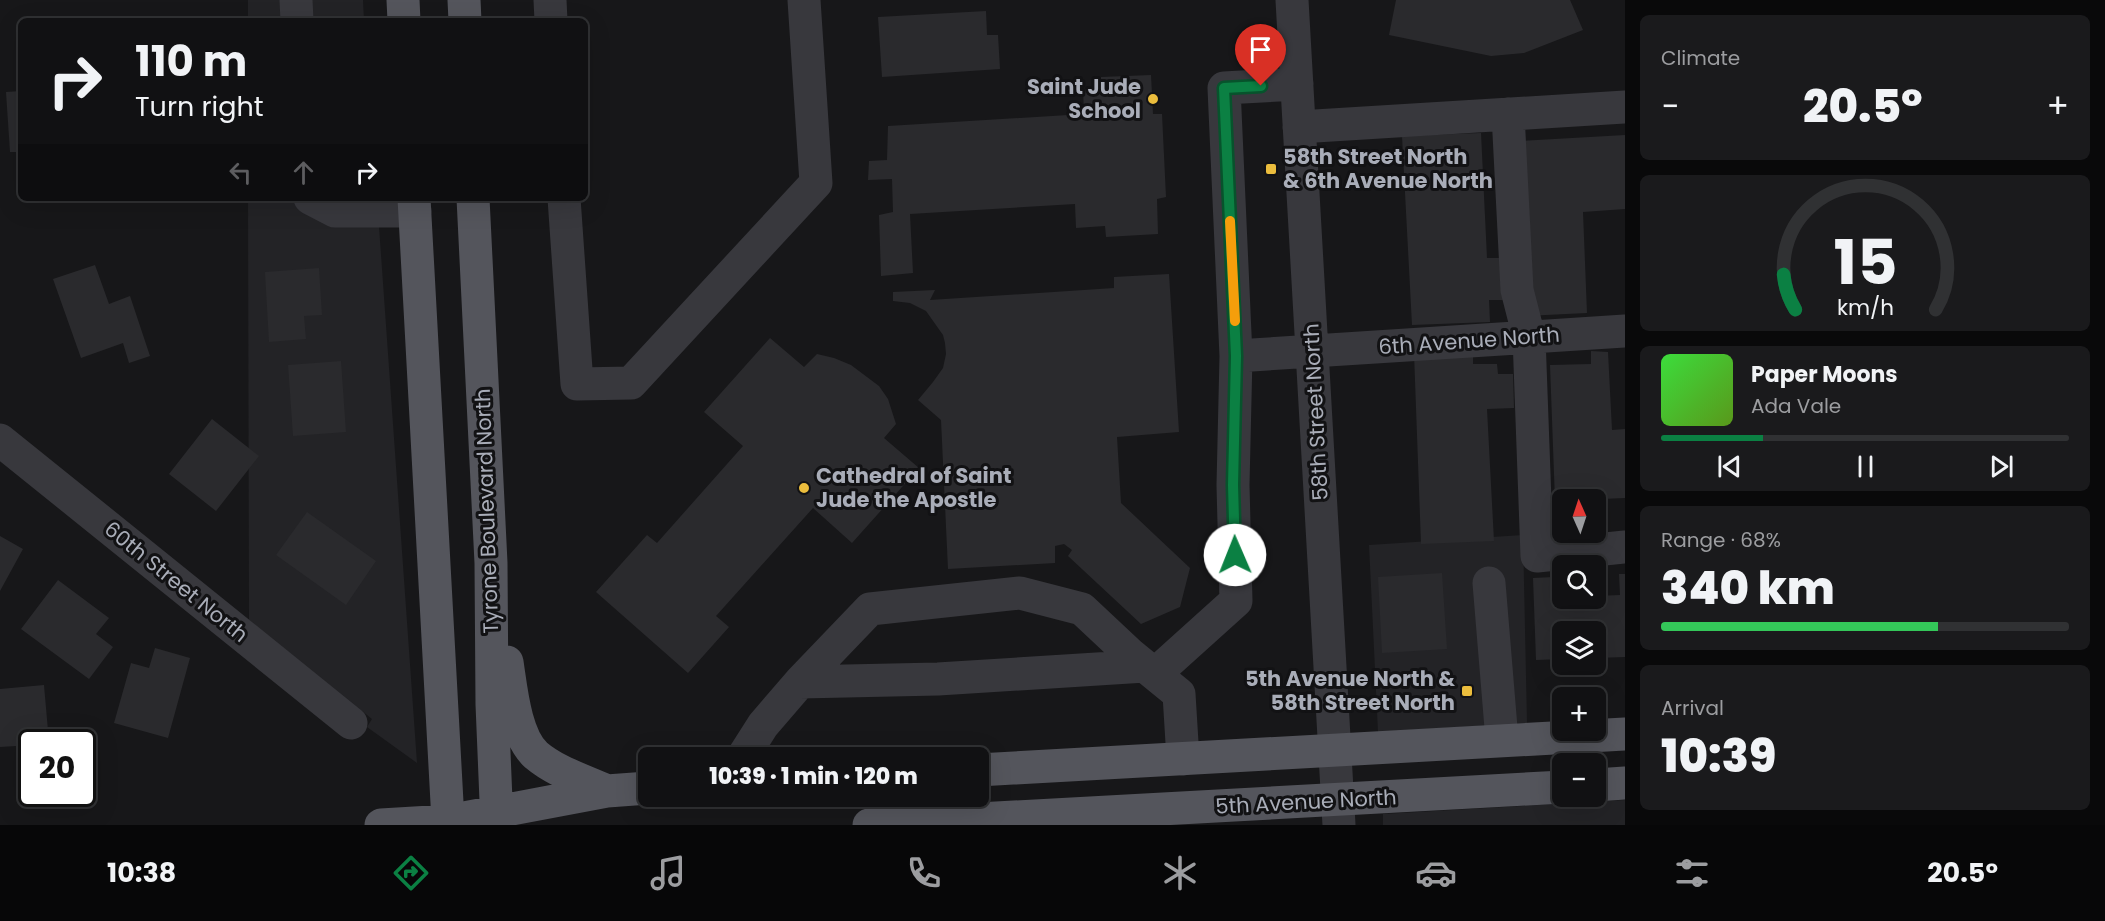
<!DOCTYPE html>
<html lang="en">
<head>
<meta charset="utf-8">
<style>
	body { margin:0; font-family:Poppins,sans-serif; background:#1a1a1c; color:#f1f3f6; height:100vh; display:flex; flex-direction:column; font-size:22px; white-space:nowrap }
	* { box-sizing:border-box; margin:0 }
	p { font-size:20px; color:#9c9da0 }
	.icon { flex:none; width:33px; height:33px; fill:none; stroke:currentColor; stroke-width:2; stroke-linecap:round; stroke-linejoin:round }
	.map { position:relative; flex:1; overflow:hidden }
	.side { display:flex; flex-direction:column; gap:15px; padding:15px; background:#09090a; width:480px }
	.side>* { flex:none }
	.guide { position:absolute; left:18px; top:18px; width:570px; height:183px; border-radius:9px; box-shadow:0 6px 24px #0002,0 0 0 2px #303133; background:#111113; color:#f1f3f6; overflow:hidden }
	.needle { width:39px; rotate:357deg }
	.fabs { position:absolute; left:1552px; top:489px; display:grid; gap:12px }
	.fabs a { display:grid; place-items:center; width:54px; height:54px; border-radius:9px; background:#111113; box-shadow:0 6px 24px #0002,0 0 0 2px #303133; font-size:30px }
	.speed { position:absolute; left:18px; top:729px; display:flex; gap:12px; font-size:30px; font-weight:700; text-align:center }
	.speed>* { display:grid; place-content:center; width:78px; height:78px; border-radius:50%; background:#111113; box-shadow:0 6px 24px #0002,0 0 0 2px #303133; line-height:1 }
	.speed .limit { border:3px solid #111; border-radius:9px; background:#fff; color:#111 }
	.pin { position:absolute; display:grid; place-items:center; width:51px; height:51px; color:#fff; margin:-62px -26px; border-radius:50% 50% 50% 0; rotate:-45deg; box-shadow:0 0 6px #0007 }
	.pin .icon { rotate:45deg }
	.me { position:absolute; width:66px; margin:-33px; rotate:359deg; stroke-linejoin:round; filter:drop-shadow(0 0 4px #0008) }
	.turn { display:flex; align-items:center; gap:21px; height:126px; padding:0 18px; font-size:27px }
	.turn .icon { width:78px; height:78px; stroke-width:2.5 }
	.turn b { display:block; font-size:42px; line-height:51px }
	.lanes { display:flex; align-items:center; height:57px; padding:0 18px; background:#0003; justify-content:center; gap:30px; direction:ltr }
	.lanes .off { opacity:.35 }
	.big { font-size:45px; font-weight:800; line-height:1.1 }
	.side .tile { flex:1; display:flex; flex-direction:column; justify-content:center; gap:9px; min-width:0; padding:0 21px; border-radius:9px; background:#1a1a1c }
	.side .dial { align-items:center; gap:0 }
	.dial svg { height:156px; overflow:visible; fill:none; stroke:#303133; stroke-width:7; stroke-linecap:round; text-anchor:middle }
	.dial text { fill:#f1f3f6; stroke:none }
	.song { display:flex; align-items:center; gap:18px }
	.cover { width:72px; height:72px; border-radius:9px; background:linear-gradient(135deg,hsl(120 70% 55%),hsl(90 70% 35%)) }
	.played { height:6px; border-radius:3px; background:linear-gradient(90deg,#0b8043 25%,#303133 25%) }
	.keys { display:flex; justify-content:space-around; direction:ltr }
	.heat { display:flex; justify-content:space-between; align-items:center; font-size:33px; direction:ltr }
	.charge { height:9px; border-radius:4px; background:linear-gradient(90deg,#34c759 68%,#303133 0) }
	.trip { position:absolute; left:638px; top:747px; width:351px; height:60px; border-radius:9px; background:#111113; box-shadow:0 6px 24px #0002,0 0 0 2px #303133; font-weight:800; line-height:60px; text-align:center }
	.dock { display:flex; height:96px; justify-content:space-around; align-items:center; background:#070708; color:#9c9da0 }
	.dock .icon { width:42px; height:42px }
	.dock .active { color:#0b8043 }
	.dock b { font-size:27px; color:#f1f3f6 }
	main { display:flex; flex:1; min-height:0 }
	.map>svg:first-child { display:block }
	.built { fill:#232326 }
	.building { fill:#2a2a2d }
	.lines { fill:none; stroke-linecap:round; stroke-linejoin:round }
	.minor { stroke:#38383d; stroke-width:33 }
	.major { stroke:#54555c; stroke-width:33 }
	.route-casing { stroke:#07532c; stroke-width:15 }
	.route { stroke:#0b8043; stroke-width:10 }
	.slow { stroke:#f59e0b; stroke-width:10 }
	.poi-dot { fill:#ebbd3d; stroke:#121214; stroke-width:2 }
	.labels { text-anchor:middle; stroke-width:6; stroke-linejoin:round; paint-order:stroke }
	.poi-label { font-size:21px; font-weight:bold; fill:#a9adb8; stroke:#121214; text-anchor:end }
	.street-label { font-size:21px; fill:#a9adb8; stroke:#121214 }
</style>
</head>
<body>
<main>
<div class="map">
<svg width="1625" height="825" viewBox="0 0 1625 825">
	<rect width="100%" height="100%" fill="#171719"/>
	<!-- built -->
	<path class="built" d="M248,0H363L364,21H248Z
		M248,198H377L417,763L367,727L372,719L249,620Z
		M1523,535L1527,723L1378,732L1369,545Z
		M1625,800V825H1383V814Z"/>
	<!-- building -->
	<path class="building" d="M1396,0H1570L1583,30L1524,53L1491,56L1389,35Z
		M986,11L987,35H998L1000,69L882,77L878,17Z
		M1151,75L1153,114H1162L1166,197L1157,199L1158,234L1106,237L1105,226L1076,228L1075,204L910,214L913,273L881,276L879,215L893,212L892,179L868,180L869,161L887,160L888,126L1084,114L1083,89L1100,88L1101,77Z
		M21,91V152H10L6,92Z
		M1481,133L1487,258H1507L1509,300H1489L1490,322L1412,325L1402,136Z
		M1625,135V209L1583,212L1587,313L1525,316L1519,141Z
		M95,265L109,304L130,296L150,356L129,363L123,343L81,358L53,279Z
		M319,268L322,315L304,316L306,339L269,342L265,272Z
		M1169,274L1179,432L1117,437L1121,503L1190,568L1180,607L1141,624L1068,556L1072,550L1064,544L1055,546V563L948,569L941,420L918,400L933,382L943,368L946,354L945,343L943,335L926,311L910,303L893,301V292L935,290L930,300L1114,288V277Z
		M770,338L804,367L817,354L834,358L851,365L879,386L888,399L896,424L884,438L919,468L852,543L813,508L716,616L729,627L688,673L596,592L647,535L657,543L743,446L704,412Z
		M1473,351V364H1497L1498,374H1513L1514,408L1487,409L1494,541L1421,544L1414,353Z
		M1591,351L1608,352L1612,430L1625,429V498L1555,501L1550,365L1591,364Z
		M341,361L346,432L293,436L288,365Z
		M212,419L259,456L216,511L169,474Z
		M307,512L376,561L346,605L276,555Z
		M0,536L23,549L0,591Z
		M1442,573L1447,649L1382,653L1378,577Z
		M1619,574H1625V657L1596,658V632H1563V659L1536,660L1533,578L1554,577L1555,598H1596V596L1620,595Z
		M58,580L109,618L96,634L113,647L89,679L21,629Z
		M155,648L190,658L168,738L114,723L131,663L149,668Z
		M44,685L49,742H32V745L0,747V689Z"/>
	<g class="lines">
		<!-- minor -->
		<path class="minor" d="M296,0L297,21
			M550,0L551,21
			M1292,0L1339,825
			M1508,114L1517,290L1529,337L1537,556L1625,547
			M1299,127L1625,107
			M310,198L335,211H415
			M564,198L577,384L631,383L816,183L804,0
			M1236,356L1224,88L1297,84
			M0,440L351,723
			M1489,583L1502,740
			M1155,674L1236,601L1233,485L1236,356L1625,331
			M800,682L938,679L1145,666
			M742,758L763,725L800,682L870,609L1020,593L1082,609L1130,654L1179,694L1183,759"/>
		<!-- major -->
		<path class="major" d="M403,0L404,21
			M464,0L465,21
			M414,198L448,821
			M473,198L491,563L492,704L497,825
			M507,662C511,688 515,736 536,755C556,772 583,780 607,791
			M978,770L1625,734
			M1596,785L1625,783
			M381,825L448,821L607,791L648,788
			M869,825L1563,787"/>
	</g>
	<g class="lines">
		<defs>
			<path id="route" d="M1235,555L1233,485L1236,356L1224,88L1261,86"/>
		</defs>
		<!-- route casing -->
		<use href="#route" class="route-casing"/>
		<!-- route -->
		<use href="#route" class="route"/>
		<!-- slow -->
		<path class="slow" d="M1230,221L1235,321"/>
	</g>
	<!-- markers -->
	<g class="poi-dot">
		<circle cx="1153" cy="99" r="6"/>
		<rect x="1265" y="163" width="12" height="12" rx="3"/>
		<circle cx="804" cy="488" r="6"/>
		<rect x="1461" y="685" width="12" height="12" rx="3"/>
	</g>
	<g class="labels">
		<!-- poi labels -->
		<g class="poi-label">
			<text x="1141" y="94">Saint Jude<tspan x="1141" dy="24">School</tspan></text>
			<text x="1283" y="164" text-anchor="start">58th Street North<tspan x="1283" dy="24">&amp; 6th Avenue North</tspan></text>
			<text x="816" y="483" text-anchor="start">Cathedral of Saint<tspan x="816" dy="24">Jude the Apostle</tspan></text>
			<text x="1455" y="686">5th Avenue North &amp;<tspan x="1455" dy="24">58th Street North</tspan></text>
		</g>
		<!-- street labels -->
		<g class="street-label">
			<text transform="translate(1469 341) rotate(-4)" y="7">6th Avenue North</text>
			<text transform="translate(1316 412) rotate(-93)" y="7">58th Street North</text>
			<text transform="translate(487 511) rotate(-92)" y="7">Tyrone Boulevard North</text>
			<text transform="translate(176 582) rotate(39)" y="7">60th Street North</text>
			<text transform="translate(1306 802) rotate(-3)" y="7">5th Avenue North</text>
		</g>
	</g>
</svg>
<div class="fabs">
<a><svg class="needle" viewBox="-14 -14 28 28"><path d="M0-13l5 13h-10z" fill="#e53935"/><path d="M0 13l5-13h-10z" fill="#9c9da0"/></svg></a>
<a><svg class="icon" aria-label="search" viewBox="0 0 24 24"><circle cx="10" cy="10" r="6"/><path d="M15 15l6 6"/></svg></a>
<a><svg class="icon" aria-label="layers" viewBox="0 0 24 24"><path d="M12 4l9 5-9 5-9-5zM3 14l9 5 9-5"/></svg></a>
<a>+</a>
<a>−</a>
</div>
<div class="speed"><div class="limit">20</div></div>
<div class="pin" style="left:1261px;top:86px;background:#d93025"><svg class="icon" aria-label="arrive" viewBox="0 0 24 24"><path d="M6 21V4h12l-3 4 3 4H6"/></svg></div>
<svg class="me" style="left:1235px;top:555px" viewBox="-20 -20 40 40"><circle r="19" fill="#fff"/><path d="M0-13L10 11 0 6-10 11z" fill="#0b8043"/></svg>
<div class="trip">10:39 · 1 min · 120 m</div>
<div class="guide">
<div class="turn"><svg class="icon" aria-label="right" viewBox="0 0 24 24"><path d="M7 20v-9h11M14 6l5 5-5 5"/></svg><div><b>110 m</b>Turn right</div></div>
<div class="lanes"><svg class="icon off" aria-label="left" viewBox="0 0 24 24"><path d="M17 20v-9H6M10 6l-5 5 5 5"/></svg><svg class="icon off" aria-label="ahead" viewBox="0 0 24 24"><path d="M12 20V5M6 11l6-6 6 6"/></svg><svg class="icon" aria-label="right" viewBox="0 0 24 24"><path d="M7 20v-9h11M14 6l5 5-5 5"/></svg></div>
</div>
</div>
<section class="side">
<div class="tile"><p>Climate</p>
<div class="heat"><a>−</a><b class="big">20.5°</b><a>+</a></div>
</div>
<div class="tile dial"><svg viewBox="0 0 100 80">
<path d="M14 69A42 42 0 1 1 86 69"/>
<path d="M14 69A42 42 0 0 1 8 51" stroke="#0b8043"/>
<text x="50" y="56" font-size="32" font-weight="700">15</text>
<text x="50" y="72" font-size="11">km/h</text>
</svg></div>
<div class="tile">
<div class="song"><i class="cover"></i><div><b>Paper Moons</b><p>Ada Vale</p></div></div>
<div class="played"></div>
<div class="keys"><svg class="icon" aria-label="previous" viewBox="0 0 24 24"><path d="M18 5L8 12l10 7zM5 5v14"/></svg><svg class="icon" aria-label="pause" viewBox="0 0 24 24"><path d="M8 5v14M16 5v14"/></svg><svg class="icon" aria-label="next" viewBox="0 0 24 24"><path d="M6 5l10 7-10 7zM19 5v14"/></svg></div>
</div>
<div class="tile"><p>Range · 68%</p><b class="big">340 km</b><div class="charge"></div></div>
<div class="tile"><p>Arrival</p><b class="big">10:39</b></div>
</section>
</main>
<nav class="dock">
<b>10:38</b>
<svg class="icon active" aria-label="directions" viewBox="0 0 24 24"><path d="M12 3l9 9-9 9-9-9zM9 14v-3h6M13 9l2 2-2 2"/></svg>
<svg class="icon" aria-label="music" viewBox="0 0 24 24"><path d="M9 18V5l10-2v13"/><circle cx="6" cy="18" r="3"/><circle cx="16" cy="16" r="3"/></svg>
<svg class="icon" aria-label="phone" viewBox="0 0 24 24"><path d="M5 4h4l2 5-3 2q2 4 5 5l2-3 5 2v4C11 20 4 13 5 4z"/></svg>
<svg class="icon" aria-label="climate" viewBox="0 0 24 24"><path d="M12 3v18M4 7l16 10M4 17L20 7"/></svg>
<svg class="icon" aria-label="car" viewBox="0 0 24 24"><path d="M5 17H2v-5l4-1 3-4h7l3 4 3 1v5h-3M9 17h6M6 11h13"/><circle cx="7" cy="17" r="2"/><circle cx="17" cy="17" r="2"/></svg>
<svg class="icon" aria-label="filters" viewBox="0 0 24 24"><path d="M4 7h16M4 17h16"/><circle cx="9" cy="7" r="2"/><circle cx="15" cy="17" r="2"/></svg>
<b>20.5°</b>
</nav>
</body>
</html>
